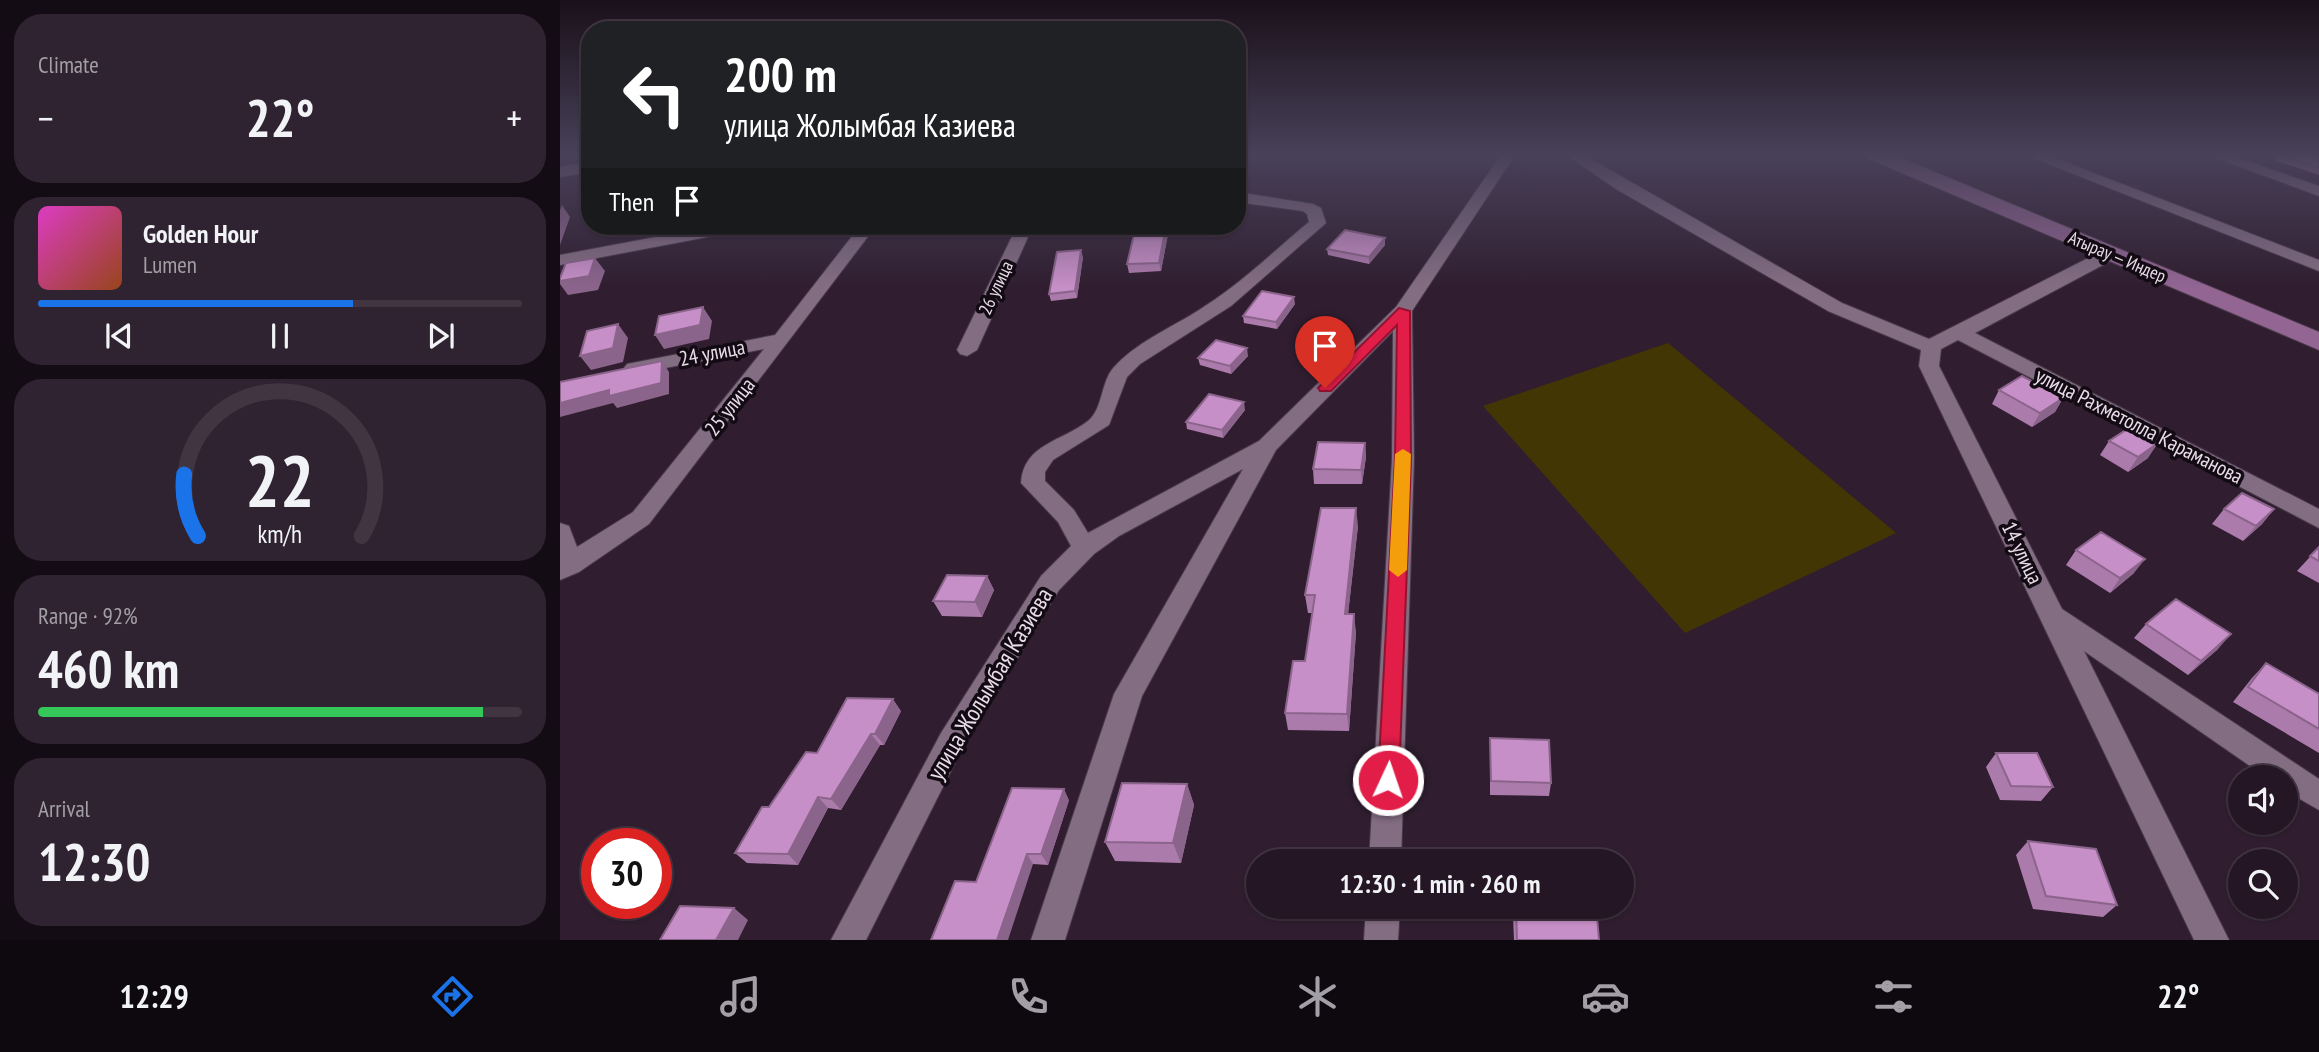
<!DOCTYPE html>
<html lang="en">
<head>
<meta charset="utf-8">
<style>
	body { margin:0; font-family:"PT Sans Narrow",sans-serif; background:#302331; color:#f1f3f6; height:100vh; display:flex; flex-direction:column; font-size:26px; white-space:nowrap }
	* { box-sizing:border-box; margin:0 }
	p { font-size:23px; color:#a39fa6 }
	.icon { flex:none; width:38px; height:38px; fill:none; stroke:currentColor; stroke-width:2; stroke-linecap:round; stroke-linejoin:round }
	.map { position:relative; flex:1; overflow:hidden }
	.side { display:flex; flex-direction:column; gap:14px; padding:14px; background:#140c14; width:560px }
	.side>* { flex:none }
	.hud { position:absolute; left:21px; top:21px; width:665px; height:214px; border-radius:28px; box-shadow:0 2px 5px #0004,0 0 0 2px #413541; background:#202124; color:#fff; overflow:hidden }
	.buttons { position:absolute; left:1668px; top:765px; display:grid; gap:14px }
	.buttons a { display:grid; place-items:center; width:70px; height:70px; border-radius:50%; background:#241624; box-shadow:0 2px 5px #0004,0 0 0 2px #413541; font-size:35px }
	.speed { position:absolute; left:21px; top:828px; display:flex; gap:14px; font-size:35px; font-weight:700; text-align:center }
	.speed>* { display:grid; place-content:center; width:91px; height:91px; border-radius:50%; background:#241624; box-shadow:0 2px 5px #0004,0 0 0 2px #413541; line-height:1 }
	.speed .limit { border:10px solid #d22; background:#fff; color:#111 }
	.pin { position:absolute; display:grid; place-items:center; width:60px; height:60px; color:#fff; margin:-72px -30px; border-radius:50% 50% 50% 0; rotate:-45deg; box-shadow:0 0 7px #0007 }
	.pin .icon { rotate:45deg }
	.me { position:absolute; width:77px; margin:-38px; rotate:3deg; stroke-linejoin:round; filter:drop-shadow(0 0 5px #0008) }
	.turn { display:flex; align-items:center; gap:24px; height:147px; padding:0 28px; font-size:32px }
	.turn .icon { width:91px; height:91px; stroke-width:2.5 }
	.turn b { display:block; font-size:49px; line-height:60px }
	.then { display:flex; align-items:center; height:66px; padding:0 28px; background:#0003; gap:14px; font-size:26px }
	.big { font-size:52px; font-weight:700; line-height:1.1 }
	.side .card { flex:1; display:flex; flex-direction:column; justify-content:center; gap:10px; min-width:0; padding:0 24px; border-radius:28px; background:#302331 }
	.side .dial { align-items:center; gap:0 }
	.dial svg { height:182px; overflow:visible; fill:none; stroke:#413541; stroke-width:7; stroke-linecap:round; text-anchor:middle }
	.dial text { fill:#f1f3f6; stroke:none }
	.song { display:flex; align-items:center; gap:21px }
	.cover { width:84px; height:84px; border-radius:10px; background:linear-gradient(135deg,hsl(310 70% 55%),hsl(20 70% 35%)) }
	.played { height:7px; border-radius:4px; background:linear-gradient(90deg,#1a73e8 65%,#413541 65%) }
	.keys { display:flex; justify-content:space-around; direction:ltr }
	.heat { display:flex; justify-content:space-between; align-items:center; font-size:38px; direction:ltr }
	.charge { height:10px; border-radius:5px; background:linear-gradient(90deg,#34c759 92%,#413541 0) }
	.trip { position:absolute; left:686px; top:849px; width:388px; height:70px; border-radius:35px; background:#241624; box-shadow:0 2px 5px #0004,0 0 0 2px #413541; font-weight:700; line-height:70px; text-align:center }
	.tabs { display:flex; height:112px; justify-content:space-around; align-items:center; background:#0e090e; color:#a39fa6 }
	.tabs .icon { width:49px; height:49px }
	.tabs .current { color:#1a73e8 }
	.tabs b { font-size:32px; color:#f1f3f6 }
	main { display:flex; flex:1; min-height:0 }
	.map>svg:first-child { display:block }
	.green { fill:#433605 }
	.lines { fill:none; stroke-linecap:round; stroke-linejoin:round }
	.minor-casing { stroke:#493a4a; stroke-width:2 }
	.secondary-casing { stroke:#493a4a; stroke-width:2 }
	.minor { fill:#836d83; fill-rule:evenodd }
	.secondary { fill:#926593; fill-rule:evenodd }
	.wall { fill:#ab7bab }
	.shaded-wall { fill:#8b648b }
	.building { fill:#c78fc7; stroke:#8b648b; stroke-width:2 }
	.route { fill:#e11d48; stroke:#92132f; stroke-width:2 }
	.slow { fill:#f59e0b }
	.labels { text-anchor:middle; stroke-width:7; stroke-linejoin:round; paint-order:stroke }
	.far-street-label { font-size:18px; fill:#e9dde9; stroke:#130b13 }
	.street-label { font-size:21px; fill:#e9dde9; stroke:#130b13 }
	.near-street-label { font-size:24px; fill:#e9dde9; stroke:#130b13 }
</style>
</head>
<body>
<main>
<section class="side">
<div class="card"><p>Climate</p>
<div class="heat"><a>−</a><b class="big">22°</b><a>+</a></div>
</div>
<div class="card">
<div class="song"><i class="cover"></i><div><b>Golden Hour</b><p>Lumen</p></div></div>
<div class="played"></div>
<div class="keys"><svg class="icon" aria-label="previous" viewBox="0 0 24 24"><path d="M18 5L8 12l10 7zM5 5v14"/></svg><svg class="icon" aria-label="pause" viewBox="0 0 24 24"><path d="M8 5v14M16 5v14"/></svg><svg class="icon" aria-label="next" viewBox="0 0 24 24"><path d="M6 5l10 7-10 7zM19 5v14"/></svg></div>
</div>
<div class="card dial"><svg viewBox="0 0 100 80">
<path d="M14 69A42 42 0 1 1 86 69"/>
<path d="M14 69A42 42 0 0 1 8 42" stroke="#1a73e8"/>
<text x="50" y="56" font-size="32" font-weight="700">22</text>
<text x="50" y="72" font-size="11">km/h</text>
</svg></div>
<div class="card"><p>Range · 92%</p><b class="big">460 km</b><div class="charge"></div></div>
<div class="card"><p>Arrival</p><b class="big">12:30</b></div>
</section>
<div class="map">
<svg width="1759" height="940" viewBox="0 0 1759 940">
	<rect width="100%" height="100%" fill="#301e30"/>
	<!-- green -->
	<path class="green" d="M1108,343L1336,533L1125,633L923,406Z"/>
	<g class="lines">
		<defs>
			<path id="minor" d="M941,155H955L852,311L854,459L841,861H809L832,459L833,331L716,450L582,696L505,940H471L554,694L683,469L559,536L534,554L499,590L401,751L306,940H271L381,733L481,576L511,546L498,522L461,483C463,444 503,441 528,421C544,408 540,380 556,365C581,339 616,326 645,306C683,282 715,250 749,222L747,214L743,211L677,202V192L753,204L761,208L766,223L671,306L580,364L567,377L549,425L493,460L485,472V481L514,510L528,533L699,441L836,307Z
				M1007,155H1024L1282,303L1369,339L1544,250H1556L1559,254L1556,258L1415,333L1759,509V528L1398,340L1381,349L1379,366L1502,609L1759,779V810L1726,791V777H1706L1524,651L1669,940H1634L1359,366L1361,350L1268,311L1056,189Z
				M1466,155H1487L1759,260V271Z
				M1648,155H1670L1759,186V196Z
				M30,162V172L0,177V167Z
				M154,226H187L179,231L0,265V255Z
				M300,226H316L89,524L19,572L0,580V523L9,526L17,547L73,512L204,349L74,374L64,368L67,364L215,335Z
				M457,226H473L417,350L407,356L400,354L397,350Z
				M806,906H840L838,940H804Z"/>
			<path id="secondary" d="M1306,155H1334L1759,332V350L1309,159Z"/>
		</defs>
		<!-- minor casing -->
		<use href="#minor" class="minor-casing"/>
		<!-- secondary casing -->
		<use href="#secondary" class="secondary-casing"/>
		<!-- minor -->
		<use href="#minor" class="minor"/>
		<!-- secondary -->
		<use href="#secondary" class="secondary"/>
	</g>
	<!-- wall -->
	<path class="wall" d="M1717,155H1759V175L1714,160Z
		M576,226H613L612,229H609L601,271L569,273L567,264Z
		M825,238V245L809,264L768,255L767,249Z
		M523,257L517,298L491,301L489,294Z
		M735,304L717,329L684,323L683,316Z
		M688,356L671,374L640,365L638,358Z
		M1439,390L1503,398L1495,412L1472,427L1432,404Z
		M685,410L663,438L627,429L626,422Z
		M1549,441L1588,458L1568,472L1540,455Z
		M805,443L806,457L802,484H754L753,469Z
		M1664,509H1714L1702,524L1683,541L1652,524Z
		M798,526L788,614L796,632L789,731L728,730L725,713L745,661L753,613H748L745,595Z
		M1759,547V583L1737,571Z
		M1516,550L1574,573L1550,593L1506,565Z
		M427,576L434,590L422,617L382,616L373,601Z
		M1586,624L1658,649L1628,675L1574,638Z
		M1706,663L1759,694V753L1673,702L1692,678Z
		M341,711L324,745H320L281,810L268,808L238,865L187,863L175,853L209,807L257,753Z
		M930,738L991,783L989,796L930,795Z
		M1436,753L1493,787L1481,801L1440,800L1426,767Z
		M627,784L634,805L621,863L555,861L545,842Z
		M509,800L488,865L473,864L416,882Z
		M1468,841L1557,905L1543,917L1473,909L1456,855Z
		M955,906H1036L1039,940H954L953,915Z"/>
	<!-- shaded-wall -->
	<path class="shaded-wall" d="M2,205L10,217L0,245V210Z
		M606,226H608L609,229L601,271L599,263Z
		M825,238V245L809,264V257Z
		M521,250L523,257L517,298L515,291Z
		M35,258L45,271L38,290L8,295L0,284V281Z
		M734,297L735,304L717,329L716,322Z
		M143,307L152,321L149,339L104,349L95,335Z
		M58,324L68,338L63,362L31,370L20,356Z
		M687,348L688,356L671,374L670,366Z
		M102,361L109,372V394L57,408L53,403L0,417V403L49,390Z
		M1503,398L1495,412L1472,427L1480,413Z
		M684,402L685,410L663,438L662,430Z
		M805,443L806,457L802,484L801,470Z
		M1598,443L1588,458L1568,472L1578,457Z
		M796,508L798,526L786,632L785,614Z
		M1714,509L1702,524L1683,541L1696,526Z
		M1585,559L1574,573L1550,593L1560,578Z
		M427,576L434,590L422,617L415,602Z
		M794,614L796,632L789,731L787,714Z
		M1671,634L1658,649L1628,675L1641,661Z
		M333,699L341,711L324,745L315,734Z
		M311,734L320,745L281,810L271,799Z
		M627,784L634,805L621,863L613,843Z
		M504,789L509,800L488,865L481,854Z
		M258,797L268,808L238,865L228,854Z
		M467,854L473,864L448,940H437Z
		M174,908L188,920L178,940H156Z"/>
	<!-- building -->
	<path class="building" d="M1720,155H1759V168Z
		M576,226H606L599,263L567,264Z
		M785,230L825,238L809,257L767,249Z
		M521,250L515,291L489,294L497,252Z
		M35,258L29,276L0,281V278L6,263Z
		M702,291L734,297L716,322L683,316Z
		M143,307L140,325L95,335L99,316Z
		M58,324L53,348L20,356L27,331Z
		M656,340L687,348L670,366L638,358Z
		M102,361L101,383L49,396V390L0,403V382Z
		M1462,376L1503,398L1480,413L1439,390Z
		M649,394L684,402L662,430L626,422Z
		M1569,428L1598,443L1578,457L1549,441Z
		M758,442L805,443L801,470L753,469Z
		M1682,493L1714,509L1696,526L1664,509Z
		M761,508H796L785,614H794L787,714L725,713L733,661H745L755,595H745Z
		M1541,532L1585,559L1560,578L1516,550Z
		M1759,547V561L1750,556Z
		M387,575L427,576L415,602L373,601Z
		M1616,599L1671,634L1641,661L1586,624Z
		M1706,663L1759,694V729L1688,687Z
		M287,698L333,699L315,734H311L271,799L258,797L228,854L175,853L202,807H209L246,752L257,753Z
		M930,738L989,740L991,783L931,781Z
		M1436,753H1477L1493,787L1451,786Z
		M562,783L627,784L613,843L545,842Z
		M452,788L504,789L481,854H467L437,940H371L395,881L416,882Z
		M1468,841L1536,849L1557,905L1486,896Z
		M120,906L174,908L156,940H100Z
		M956,906H1036L1039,940H957Z"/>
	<!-- sky -->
	<linearGradient id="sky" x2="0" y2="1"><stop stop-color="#1a101a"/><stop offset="0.54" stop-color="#484159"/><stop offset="1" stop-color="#484159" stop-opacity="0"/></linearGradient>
	<rect width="1759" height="287" fill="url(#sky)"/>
	<!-- route -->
	<path class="route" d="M839,308L850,311L851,459L839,780L836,787L828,790L821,787L818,780L835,459L837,325L771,391H760L758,388Z"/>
	<!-- slow -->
	<path class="slow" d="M843,449L851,454L847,570L838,577L829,570L835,454Z"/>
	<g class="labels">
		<!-- far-street labels -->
		<g class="far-street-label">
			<text transform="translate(1557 257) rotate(23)" y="6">Атырау — Индер</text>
			<text transform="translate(436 288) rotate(-65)" y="6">26 улица</text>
		</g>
		<!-- street labels -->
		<g class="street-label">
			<text transform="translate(152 353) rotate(-11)" y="7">24 улица</text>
			<text transform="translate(170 407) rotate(-52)" y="7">25 улица</text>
			<text transform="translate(1579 426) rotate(27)" y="7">улица Рахметолла Караманова</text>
			<text transform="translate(1462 553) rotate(64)" y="7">14 улица</text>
		</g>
		<!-- near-street labels -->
		<g class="near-street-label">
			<text transform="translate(430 684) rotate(-59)" y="8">улица Жолымбая Казиева</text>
		</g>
	</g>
</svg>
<div class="buttons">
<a><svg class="icon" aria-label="sound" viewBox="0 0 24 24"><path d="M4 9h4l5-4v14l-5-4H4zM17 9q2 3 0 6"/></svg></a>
<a><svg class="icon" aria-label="search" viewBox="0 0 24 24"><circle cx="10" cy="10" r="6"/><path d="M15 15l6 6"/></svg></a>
</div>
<div class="speed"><div class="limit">30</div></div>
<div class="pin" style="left:765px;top:388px;background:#d93025"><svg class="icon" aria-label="arrive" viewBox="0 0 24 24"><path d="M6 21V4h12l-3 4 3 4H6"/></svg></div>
<svg class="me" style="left:828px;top:780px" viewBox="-20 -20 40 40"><circle r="17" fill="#e11d48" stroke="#fff" stroke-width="3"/><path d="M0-11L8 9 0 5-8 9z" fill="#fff"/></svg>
<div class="trip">12:30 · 1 min · 260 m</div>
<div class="hud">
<div class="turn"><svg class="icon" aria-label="left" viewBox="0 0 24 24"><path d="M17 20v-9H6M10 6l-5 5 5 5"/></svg><div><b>200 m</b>улица Жолымбая Казиева</div></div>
<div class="then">Then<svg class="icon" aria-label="arrive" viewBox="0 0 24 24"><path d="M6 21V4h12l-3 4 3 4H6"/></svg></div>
</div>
</div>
</main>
<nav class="tabs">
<b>12:29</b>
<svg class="icon current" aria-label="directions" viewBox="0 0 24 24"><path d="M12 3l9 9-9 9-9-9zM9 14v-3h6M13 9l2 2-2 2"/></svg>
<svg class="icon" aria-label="music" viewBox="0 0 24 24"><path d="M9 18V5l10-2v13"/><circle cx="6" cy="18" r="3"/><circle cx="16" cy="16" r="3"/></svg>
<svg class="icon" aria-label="phone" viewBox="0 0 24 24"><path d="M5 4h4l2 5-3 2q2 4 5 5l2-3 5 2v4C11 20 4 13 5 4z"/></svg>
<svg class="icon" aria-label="climate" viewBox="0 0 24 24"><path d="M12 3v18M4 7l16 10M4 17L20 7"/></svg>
<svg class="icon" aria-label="car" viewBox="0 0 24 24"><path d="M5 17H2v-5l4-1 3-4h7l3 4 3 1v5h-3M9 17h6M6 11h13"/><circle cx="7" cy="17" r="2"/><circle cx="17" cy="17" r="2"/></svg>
<svg class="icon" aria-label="filters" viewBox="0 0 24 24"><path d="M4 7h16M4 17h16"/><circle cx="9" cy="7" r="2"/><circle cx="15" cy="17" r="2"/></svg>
<b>22°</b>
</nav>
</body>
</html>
